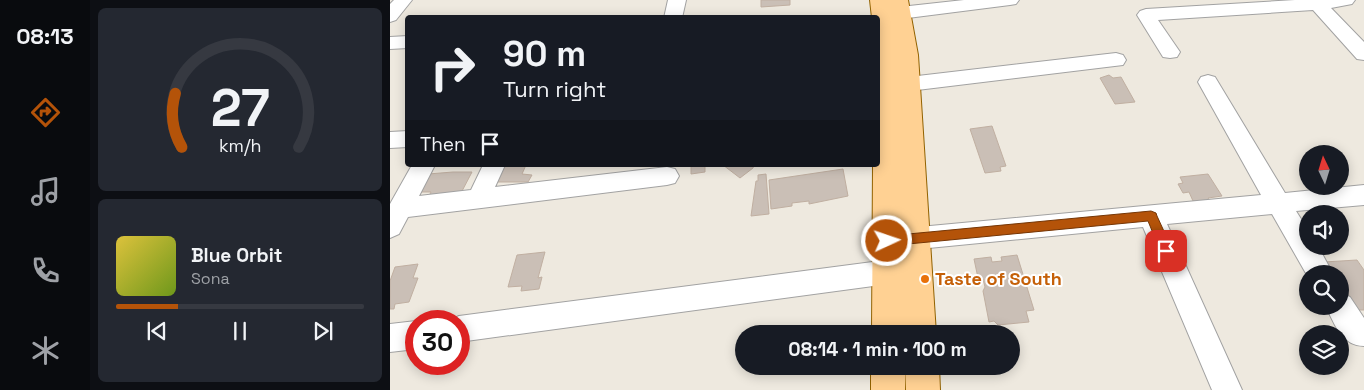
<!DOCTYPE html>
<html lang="en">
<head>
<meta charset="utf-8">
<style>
	body { margin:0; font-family:"Space Grotesk",sans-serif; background:#242831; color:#f1f3f6; height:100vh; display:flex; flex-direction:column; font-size:19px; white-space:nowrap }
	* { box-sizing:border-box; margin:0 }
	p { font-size:16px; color:#9ea1a6 }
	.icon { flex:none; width:28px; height:28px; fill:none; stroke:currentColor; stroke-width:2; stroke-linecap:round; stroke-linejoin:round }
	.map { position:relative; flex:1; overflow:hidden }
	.drawer { display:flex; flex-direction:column; gap:8px; padding:8px; background:#0d0f14; width:300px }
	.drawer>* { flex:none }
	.guide { position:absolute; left:15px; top:15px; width:475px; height:152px; border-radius:5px; box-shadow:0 2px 12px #0003; background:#171b24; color:#f1f3f6; overflow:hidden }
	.needle { width:32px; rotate:356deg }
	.controls { position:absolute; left:909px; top:145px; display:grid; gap:10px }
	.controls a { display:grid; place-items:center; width:50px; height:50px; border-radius:50%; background:#171b24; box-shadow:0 2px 12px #0003; font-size:25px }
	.speed { position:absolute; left:15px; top:310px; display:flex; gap:10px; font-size:25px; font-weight:700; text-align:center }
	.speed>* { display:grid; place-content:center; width:65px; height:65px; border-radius:50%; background:#171b24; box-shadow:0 2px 12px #0003; line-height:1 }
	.speed .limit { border:8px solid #d22; background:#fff; color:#111 }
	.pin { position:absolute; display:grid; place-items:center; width:42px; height:42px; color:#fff; margin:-21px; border-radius:10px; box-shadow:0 2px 8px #0006 }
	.me { position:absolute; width:55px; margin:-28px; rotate:87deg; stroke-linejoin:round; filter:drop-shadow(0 0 4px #0008) }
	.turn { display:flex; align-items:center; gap:18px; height:105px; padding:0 15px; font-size:22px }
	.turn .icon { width:65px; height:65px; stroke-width:2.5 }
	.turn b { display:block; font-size:35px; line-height:42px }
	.then { display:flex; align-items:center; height:48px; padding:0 15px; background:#0003; gap:10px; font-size:19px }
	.drawer .card { flex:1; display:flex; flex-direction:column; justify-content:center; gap:8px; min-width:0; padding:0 18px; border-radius:8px; background:#242831 }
	.drawer .dial { align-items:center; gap:0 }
	.dial svg { height:130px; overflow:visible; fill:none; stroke:#363941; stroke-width:7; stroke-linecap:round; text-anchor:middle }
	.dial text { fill:#f1f3f6; stroke:none }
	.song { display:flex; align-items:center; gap:15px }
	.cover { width:60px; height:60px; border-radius:8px; background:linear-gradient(135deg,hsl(50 70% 55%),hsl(80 70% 35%)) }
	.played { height:5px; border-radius:2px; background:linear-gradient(90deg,#b45309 25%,#363941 25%) }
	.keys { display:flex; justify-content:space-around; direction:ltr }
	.trip { position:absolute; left:345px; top:325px; width:285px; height:50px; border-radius:25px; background:#171b24; box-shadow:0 2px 12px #0003; font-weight:600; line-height:50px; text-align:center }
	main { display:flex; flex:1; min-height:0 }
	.dock { display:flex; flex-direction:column; width:90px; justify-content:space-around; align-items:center; background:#090b0e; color:#9ea1a6 }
	.dock .icon { width:35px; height:35px }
	.dock .on { color:#b45309 }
	.dock b { font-size:22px; color:#f1f3f6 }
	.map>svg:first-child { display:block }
	.building { fill:#cabfb6; stroke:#c0afa1 }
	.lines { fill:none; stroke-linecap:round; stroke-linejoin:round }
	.street-casing { stroke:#a2a2a2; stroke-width:2 }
	.primary-casing { stroke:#926200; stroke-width:2 }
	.street { fill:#fff; fill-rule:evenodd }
	.primary { fill:#ffd193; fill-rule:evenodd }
	.route { fill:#b45309; stroke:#753606 }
	.food-dot { fill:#e8710a; stroke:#fff; stroke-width:2 }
	.labels { text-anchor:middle; stroke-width:4; stroke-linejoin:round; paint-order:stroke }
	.food-label { font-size:18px; font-weight:bold; fill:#c56008; stroke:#fff; text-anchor:start }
</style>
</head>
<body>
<main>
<nav class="dock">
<b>08:13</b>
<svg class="icon on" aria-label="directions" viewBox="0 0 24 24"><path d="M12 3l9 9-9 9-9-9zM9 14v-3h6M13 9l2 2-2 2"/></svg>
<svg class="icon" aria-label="music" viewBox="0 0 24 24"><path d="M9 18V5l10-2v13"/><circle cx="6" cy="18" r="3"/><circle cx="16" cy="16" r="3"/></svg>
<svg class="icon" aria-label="phone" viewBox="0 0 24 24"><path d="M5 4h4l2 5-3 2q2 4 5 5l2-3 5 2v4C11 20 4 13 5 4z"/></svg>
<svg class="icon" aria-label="climate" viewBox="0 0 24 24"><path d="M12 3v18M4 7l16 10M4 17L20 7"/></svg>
</nav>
<section class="drawer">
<div class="card dial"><svg viewBox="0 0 100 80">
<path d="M14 69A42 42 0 1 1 86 69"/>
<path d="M14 69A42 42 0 0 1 10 36" stroke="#b45309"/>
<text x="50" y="56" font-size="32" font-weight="700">27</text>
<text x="50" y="72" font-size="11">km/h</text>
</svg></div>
<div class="card">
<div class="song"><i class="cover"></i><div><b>Blue Orbit</b><p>Sona</p></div></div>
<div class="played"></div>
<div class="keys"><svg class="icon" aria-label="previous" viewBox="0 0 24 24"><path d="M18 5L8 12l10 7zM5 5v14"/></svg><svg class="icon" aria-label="pause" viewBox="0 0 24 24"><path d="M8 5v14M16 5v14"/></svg><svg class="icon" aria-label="next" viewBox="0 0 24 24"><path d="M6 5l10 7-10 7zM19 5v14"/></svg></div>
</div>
</section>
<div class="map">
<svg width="974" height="390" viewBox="0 0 974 390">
	<rect width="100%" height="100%" fill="#eee9df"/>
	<!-- building -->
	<path class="building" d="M371,0H400V5L371,7Z
		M719,75L723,78L731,77L745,102L725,104L710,78Z
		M602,126L616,166L610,167L611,171L595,173L580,129Z
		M110,165H136L132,174L142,175L138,182H106Z
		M301,165H315V172L301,174Z
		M333,165H364L363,168L350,178Z
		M453,169L458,196L419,204V201L402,203V206L381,209L379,180Z
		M63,172H82L71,193L39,196L41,192H28L38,174Z
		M376,174L379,214L361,216L366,181H368V175Z
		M818,174L832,196L818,198L820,201H803L799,192L793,193L788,184L793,183L790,177Z
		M155,252L148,278L152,277L149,289L131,291L132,286L118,287L127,255Z
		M627,255L644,310L636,311L639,322L608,325L604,321L599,322L593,291L595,287L593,279L588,278L584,259L601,257L602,262L612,261L611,257Z
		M967,260L974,270V310H964L950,287V274H941L934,262Z
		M28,264L23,278H28L19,302L5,304L4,309H0V281L5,267Z"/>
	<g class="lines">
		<defs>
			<path id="street" d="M4,0H22L6,20L0,22V4Z
				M278,0H296L292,18H274Z
				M574,0H629L626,4L620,5L510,19L504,17L501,13L504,9L510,7Z
				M905,0H965L962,4L941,8L974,42V60L967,59L923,10L768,20L790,52L787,57L780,58L773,57L747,15L750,11L756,9Z
				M18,36V48L0,49V37Z
				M726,53L733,55L736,60L733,65L519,91L512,89L509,84L512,79L519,77Z
				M818,75L825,77L895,193L974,185V205L906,211L918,230V246H928L943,274H918V277L882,214L777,224L852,390H822L753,227L508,251L499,248L495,240L499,232L508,229L871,195L808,82L811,77Z
				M18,131V147L0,148V132Z
				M22,165H45L29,196L81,190L93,165H115L105,187L277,167L285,169L289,176L285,183L277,185L18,217L9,234L0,238V204Z
				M513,258L522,262L526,270L522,278L513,282L69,342V321H58L69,316Z
				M950,293L960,297L974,318V346C952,346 944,324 936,306H950Z
				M26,321V349L0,352V324Z"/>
			<path id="primary" d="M480,0H518L528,55L546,334H482L483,165H488V18H482Z
				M481,366H515V390H481Z
				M515,366H549L550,390H516Z"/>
		</defs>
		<!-- street casing -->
		<use href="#street" class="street-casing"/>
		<!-- primary casing -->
		<use href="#primary" class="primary-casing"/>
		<!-- street -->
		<use href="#street" class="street"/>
		<!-- primary -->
		<use href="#primary" class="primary"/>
	</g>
	<!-- route -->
	<path class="route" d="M761,211L766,213L767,216L783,251L781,255L776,256L772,255L758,221L497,246L492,245L491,241L492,237L497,236Z"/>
	<!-- markers -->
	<circle class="food-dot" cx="535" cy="279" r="5"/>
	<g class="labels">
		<!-- food labels -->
		<g class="food-label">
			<text x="545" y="285">Taste of South</text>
		</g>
	</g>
</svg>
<div class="controls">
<a><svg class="needle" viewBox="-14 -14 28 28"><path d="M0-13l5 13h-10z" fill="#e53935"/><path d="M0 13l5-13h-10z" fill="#9ea1a6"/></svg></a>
<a><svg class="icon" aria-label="sound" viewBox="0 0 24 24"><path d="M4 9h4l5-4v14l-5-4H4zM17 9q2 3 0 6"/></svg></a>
<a><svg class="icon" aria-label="search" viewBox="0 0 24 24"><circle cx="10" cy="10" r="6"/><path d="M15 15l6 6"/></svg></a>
<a><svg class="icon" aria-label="layers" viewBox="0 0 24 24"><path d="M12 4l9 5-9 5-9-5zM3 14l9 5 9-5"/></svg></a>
</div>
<div class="speed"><div class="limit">30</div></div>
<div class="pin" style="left:776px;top:251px;background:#d93025"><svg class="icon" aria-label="arrive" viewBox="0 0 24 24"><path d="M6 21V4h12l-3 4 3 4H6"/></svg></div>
<svg class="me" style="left:497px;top:241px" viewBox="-20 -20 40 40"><circle r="17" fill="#b45309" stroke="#fff" stroke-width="3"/><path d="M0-11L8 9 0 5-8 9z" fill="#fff"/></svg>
<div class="trip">08:14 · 1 min · 100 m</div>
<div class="guide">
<div class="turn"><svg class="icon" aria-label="right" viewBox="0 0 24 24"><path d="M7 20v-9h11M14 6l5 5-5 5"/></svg><div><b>90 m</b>Turn right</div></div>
<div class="then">Then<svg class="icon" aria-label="arrive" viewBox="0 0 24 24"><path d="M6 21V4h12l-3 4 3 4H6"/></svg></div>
</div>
</div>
</main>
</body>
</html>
